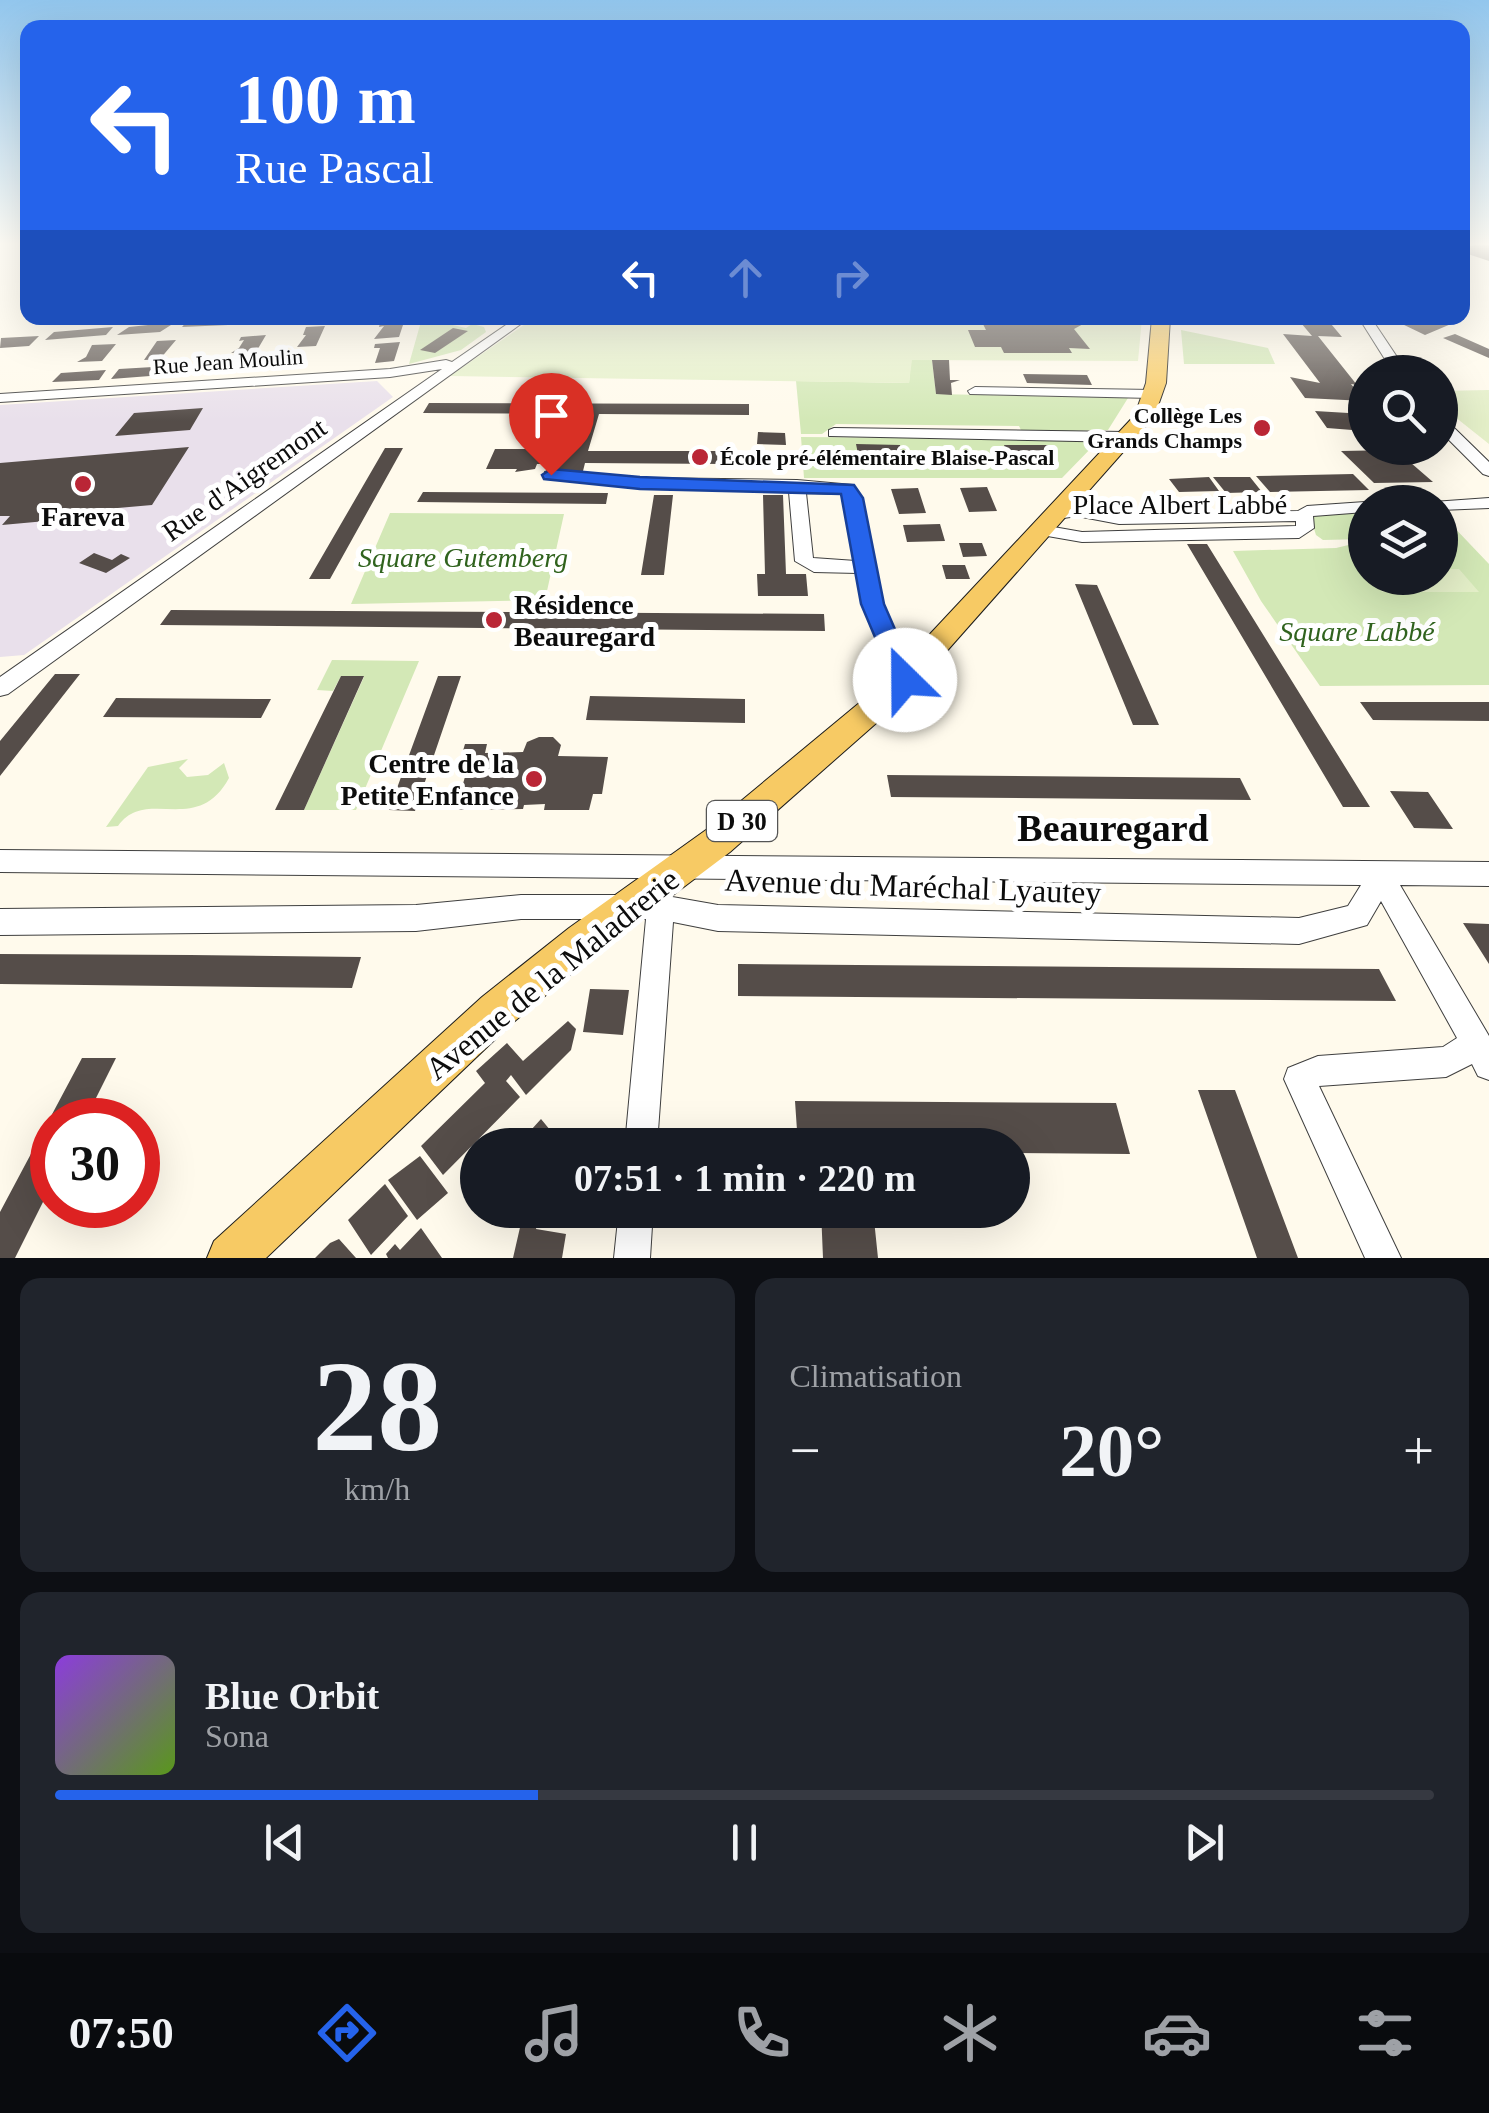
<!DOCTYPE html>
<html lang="fr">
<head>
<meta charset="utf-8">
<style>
	body { margin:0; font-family:"Times New Roman",serif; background:#20242c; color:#f1f3f6; height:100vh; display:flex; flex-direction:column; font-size:38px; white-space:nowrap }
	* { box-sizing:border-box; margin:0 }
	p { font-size:32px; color:#9ea1a6 }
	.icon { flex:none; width:55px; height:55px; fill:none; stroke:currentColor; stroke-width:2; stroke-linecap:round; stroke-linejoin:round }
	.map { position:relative; height:1258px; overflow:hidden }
	.details { display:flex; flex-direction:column; gap:20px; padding:20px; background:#0d0f14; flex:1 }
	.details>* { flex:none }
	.top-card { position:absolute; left:20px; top:20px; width:1450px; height:305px; border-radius:20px; box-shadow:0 10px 40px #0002; background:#2563eb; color:#fff; overflow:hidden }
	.controls { position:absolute; left:1348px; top:355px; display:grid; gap:20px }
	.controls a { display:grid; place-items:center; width:110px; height:110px; border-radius:50%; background:#171b24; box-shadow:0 10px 40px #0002; font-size:50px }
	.speed { position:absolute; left:30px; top:1098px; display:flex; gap:20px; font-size:50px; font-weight:700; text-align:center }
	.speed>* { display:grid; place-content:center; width:130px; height:130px; border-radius:50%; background:#171b24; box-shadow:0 10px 40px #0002; line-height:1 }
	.speed .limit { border:15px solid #d22; background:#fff; color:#111 }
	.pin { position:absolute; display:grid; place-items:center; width:85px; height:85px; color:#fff; margin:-102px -42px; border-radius:50% 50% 50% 0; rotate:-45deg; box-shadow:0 0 10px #0007 }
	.pin .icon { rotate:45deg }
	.me { position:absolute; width:110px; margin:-55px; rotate:337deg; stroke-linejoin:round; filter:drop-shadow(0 0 8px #0008) }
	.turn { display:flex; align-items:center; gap:35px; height:210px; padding:0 50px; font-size:45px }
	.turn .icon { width:130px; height:130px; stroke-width:2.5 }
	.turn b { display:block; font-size:70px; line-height:85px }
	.lanes { display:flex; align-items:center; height:95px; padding:0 50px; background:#0003; justify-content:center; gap:50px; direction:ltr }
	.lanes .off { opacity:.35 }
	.big { font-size:75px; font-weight:700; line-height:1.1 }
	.details .tile { flex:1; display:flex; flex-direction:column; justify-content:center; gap:15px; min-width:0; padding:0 35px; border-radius:20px; background:#20242c }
	.details .dial { align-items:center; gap:0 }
	.dial b { font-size:130px; line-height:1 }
	.song { display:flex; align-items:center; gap:30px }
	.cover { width:120px; height:120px; border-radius:15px; background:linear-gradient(135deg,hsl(270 70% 55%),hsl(90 70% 35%)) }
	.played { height:10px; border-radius:5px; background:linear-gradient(90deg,#2563eb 35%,#363941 35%) }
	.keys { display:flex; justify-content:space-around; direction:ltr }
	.heat { display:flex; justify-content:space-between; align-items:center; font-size:55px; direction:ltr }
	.details .tiles { flex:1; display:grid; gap:20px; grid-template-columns:1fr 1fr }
	.tile:last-child { grid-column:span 2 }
	.trip { position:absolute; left:460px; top:1128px; width:570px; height:100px; border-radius:50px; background:#171b24; box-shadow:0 10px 40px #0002; font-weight:700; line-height:100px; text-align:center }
	.dock { display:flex; height:160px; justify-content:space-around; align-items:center; background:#090b0e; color:#9ea1a6 }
	.dock .icon { width:70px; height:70px }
	.dock .current { color:#2563eb }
	.dock b { font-size:45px; color:#f1f3f6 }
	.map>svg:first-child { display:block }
	.industrial { fill:#e9e0eb }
	.green { fill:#d3e8b6 }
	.pitch { fill:#e4efc8 }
	.building { fill:#554d49 }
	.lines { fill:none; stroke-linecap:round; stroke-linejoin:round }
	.minor-casing { stroke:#3f3f3f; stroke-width:2 }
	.major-casing { stroke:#1d1d1d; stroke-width:2 }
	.minor { fill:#fff; fill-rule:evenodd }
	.major { fill:#f7ca64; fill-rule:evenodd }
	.route { fill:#2563eb; stroke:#184099; stroke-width:2.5 }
	.poi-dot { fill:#ba2636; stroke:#fff; stroke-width:4 }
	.labels { text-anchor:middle; stroke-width:10; stroke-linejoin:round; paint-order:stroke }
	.far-street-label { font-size:22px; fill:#0c0c0c; stroke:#fff }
	.far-poi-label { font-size:22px; font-weight:bold; fill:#0c0c0c; stroke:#fff; text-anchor:end }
	.shield { fill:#fff; stroke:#555; stroke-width:2.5 }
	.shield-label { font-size:25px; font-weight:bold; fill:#0c0c0c }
	.street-label { font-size:28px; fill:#0c0c0c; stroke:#fff }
	.poi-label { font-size:28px; font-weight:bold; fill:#0c0c0c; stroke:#fff }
	.park-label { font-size:28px; font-style:italic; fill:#30631e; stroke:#fff }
	.near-street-label { font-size:32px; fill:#0c0c0c; stroke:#fff }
	.near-quarter-label { font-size:38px; font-weight:bold; fill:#0c0c0c; stroke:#fff }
</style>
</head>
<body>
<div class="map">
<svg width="1489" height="1258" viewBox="0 0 1489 1258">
	<rect width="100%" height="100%" fill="#fffaec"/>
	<!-- industrial -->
	<path class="industrial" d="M377,381L393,397L24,655L0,657V405Z"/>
	<!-- green -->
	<path class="green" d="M422,318L443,319L439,322L466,328L472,324L484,327L486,332L461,350L409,364Z
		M1181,330L1268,348L1275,364H1184Z
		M911,360H932L936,394L1128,398L1108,430L1022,432L1019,426L836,424L822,434H801L796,381L909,383Z
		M801,437L1086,439L1095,444L1062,478H804Z
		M1365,511V539L1323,540L1316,535L1311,519L1317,513Z
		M390,513L564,514L545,600L351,604Z
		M1448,521L1489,564V685L1320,686L1261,601L1233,551L1336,548L1365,541V578H1440V523Z
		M332,660L419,661L356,810H304L364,677L341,676L333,691L317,690Z
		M188,759L179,768L187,777L208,775L224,763L229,778C197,837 146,786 118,826L106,827L148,767Z"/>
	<!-- pitch -->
	<path class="pitch" d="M534,318H1142L1138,361L912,360L909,383L450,376Z
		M1489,390V444L1440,405V391Z
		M1440,569H1459L1479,592H1382L1370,578H1440Z"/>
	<!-- building -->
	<path class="building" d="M1475,245H1489V261L1462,252V248Z
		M216,318H234L228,325L182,327L188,320Z
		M964,318H1081L1085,323L1074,329L1090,349L1069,348L1072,353H1004L1001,347H975L968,330H986L983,324H967Z
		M1287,318H1326L1342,337L1318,336L1357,385L1351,384L1365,401L1305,398L1290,377L1320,383L1283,334L1312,336L1301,323L1291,322Z
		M1407,318H1430L1451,324L1425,335L1400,323L1411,320Z
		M404,322L399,337L374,339L384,326L379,327L380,323Z
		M167,323L171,325L160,332L117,335L129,327Z
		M325,326L316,346L297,347L306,335H303L306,327Z
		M113,327L106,335L45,340L54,332Z
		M453,328L468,331L435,353L420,350Z
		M1455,334L1489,349V358L1443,338Z
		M266,335L256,352L231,353L239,348L244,340L239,341L241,337Z
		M39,336L29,346L0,348L1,338Z
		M176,340L160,359L144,360L157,341Z
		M400,342L394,361L375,363L380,348H374L375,344Z
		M116,344L102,361L77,362L86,357L92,345Z
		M298,359L294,367L243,371L249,361Z
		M932,360H949L950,380H960L951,383L952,395L936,394Z
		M170,366L163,375L111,379L119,369Z
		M106,370L99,380L52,382L61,373Z
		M1023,374L1087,375L1092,385L1027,383Z
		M429,403L749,404V415L599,414L588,451H727L726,464L585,463L583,471H555L558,464H537L535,469L515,472L517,469H486L495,449H542L540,456L559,460L573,414L423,413Z
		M203,408L190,430L115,436L134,413Z
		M1315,411L1365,414V431L1327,428Z
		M758,432L785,433L786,445L757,444Z
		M856,444L900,445L902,454H858Z
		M1004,445H1048L1052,455H1008Z
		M189,447L152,505L95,510L90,517L2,525L10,516H0V463Z
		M385,448H403L330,579H309Z
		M1396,450L1433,482L1374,483L1341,451Z
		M1353,474L1369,490L1270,492L1256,476Z
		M1209,477L1219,491L1179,492L1169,479Z
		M1213,477H1250L1262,492L1226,493Z
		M987,487L997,511L969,512L960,488Z
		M918,488L926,513L899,514L891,489Z
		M423,492L608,493L606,504L417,502Z
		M654,495H673L664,575H641Z
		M763,495H783L786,574H806L808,596H758L757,574H765Z
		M940,524L945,541L907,542L903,525Z
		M959,543H982L987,556L963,557Z
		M1187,544H1207L1370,807H1343Z
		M94,553L112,560L121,554L130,558L106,573L79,563Z
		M942,565H965L970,579H946Z
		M1075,584L1097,585L1159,725H1133Z
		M171,610L824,614L825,631L160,625Z
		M55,674H80L0,776V741Z
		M341,676H364L304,810H275Z
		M438,676H461L415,811L389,810Z
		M590,696L745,699V723L586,720Z
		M116,698L271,699L261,718L103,717Z
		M1360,702H1489V721L1373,720Z
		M539,737H553L561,745L558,756L608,757L602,794H593L589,810H544L545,804L524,805L523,809L455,810L457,804H439L442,794H460L469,763L459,764L465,744H487L485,753L523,752L527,742Z
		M887,775L1240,778L1251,800L891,797Z
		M1390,791L1428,792L1453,829L1414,828Z
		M1463,923L1489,924V964Z
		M0,954L190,955L361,957L352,988L0,984Z
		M738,964L1379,969L1396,1001L738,996Z
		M590,989L629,990L623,1035L583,1032Z
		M568,1021L576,1029L571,1050L526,1095L511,1075L506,1081L520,1097L443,1175L421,1146L485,1083L476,1071L507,1043L523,1061Z
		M82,1058H116L85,1120H52V1184L15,1258H0V1212Z
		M1198,1090H1235L1298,1258H1257Z
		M795,1101L1116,1103L1130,1154L1012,1153V1145H798Z
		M541,1119L555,1136L553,1145H538L540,1140L531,1130Z
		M420,1156L448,1193L417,1220L388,1180Z
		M385,1184L408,1216L371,1255L348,1220Z
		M524,1210H540L536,1229L566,1234L562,1258H513Z
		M821,1210H873L878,1258H823Z
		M421,1228L442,1258H388L386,1254L395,1244L400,1250Z
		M339,1239L356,1258H315L330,1243Z"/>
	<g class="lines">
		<defs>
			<path id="minor" d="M516,318H529L8,694L0,696V677L442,369L390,377L0,402V394L390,369L446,360L452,362Z
				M1359,318H1371L1407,372H1393Z
				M975,387L1152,390L1159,394L1152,398L970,394L968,391Z
				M1440,418L1445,419L1489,462V476L1483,474L1440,431Z
				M834,428L1125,432L1133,437L1125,442L829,436V430Z
				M551,470L640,478L797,480L853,485L862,498L882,603L916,681L913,687H897L894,681L862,603L858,573L814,572L795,561L789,492L640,488L545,478V472ZM806,493L842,494L846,498L856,561L813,558Z
				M1489,498V508L1440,510V502H1433Z
				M1365,502V512L1313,516L1314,528L1299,538L1082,542L1036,534L1033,530L1042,525L1082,532L1296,526V521L1119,524L1077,516L1057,519L1048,514L1051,510L1077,506L1119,514L1298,511L1307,506Z
				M0,850L1489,862V886L1400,885L1489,1036V1080L1478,1076L1472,1064L1446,1077L1319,1086L1401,1258H1365L1284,1079L1288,1068L1318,1056L1443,1047L1457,1038L1381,901L1367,925L1299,944L718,931L673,922L657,1145H625L646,919H521L416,931L0,935V909L416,905L521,895H661L718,905L1299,918L1348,906L1361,885L0,872Z
				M619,1210H653L650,1258H614Z"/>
			<path id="major" d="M1152,318H1170L1166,383L1154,417L907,696L730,852L595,954L510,1025L266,1258H207L214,1241L482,997L569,928L706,830L887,680L1135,415L1146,383Z"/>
		</defs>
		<!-- minor casing -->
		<use href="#minor" class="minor-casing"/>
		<!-- major casing -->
		<use href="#major" class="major-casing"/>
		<!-- minor -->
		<use href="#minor" class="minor"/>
		<!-- major -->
		<use href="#major" class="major"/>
	</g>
	<!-- sky -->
	<linearGradient id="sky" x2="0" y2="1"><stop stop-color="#92c6ed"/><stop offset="0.58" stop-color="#fffdf6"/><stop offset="1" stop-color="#fffdf6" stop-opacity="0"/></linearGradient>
	<rect width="1489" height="421" fill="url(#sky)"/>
	<!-- route -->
	<path class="route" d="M551,469L640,477L854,485L863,498L884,604L917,680L913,687H896L861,604L841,494L640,489L544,479L542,475Z"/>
	<!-- markers -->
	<g class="poi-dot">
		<circle cx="1262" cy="428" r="10"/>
		<circle cx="700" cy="457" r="10"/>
		<circle cx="83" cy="484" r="10"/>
		<circle cx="494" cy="620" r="10"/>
		<circle cx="534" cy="779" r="10"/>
	</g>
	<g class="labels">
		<!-- far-street labels -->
		<g class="far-street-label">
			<text transform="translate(228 361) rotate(-4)" y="8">Rue Jean Moulin</text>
		</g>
		<!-- far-poi labels -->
		<g class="far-poi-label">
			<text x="1242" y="423">Collège Les<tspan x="1242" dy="25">Grands Champs</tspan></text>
			<text x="720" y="465" text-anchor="start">École pré-élémentaire Blaise-Pascal</text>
		</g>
		<!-- shield labels -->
		<rect class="shield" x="707" y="801" width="70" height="40" rx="8"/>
		<g class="shield-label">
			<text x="742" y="830">D 30</text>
		</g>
		<!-- street labels -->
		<g class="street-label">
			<text transform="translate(244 479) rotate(-35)" y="10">Rue d'Aigremont</text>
			<text x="1180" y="514">Place Albert Labbé</text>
		</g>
		<!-- poi labels -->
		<g class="poi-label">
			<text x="83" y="526">Fareva</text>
			<text x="514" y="614" text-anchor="start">Résidence<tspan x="514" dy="32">Beauregard</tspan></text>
			<text x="514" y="773" text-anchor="end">Centre de la<tspan x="514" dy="32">Petite Enfance</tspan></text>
		</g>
		<!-- park labels -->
		<g class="park-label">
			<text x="463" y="567">Square Gutemberg</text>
			<text x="1357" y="641">Square Labbé</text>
		</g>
		<!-- near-street labels -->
		<g class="near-street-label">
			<text transform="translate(913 886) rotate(2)" y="11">Avenue du Maréchal Lyautey</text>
			<text transform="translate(552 974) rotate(-39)" y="11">Avenue de la Maladrerie</text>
		</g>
		<!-- near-quarter labels -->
		<g class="near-quarter-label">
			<text x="1113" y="841">Beauregard</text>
		</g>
	</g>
</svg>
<div class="controls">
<a><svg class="icon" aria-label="search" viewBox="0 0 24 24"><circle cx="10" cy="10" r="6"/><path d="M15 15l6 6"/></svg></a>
<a><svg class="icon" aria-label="layers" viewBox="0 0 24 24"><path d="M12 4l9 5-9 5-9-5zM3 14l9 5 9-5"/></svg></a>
</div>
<div class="speed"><div class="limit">30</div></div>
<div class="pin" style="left:551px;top:475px;background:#d93025"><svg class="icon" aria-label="arrive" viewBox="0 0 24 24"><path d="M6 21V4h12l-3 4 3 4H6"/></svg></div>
<svg class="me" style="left:905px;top:680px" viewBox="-20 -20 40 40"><circle r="19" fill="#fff"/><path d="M0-13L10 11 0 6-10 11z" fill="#2563eb"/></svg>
<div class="trip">07:51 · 1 min · 220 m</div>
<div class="top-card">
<div class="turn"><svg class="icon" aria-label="left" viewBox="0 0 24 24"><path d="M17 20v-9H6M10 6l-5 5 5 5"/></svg><div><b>100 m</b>Rue Pascal</div></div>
<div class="lanes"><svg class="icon" aria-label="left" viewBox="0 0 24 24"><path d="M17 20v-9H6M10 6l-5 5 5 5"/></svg><svg class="icon off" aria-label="ahead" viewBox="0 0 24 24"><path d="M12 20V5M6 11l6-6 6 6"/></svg><svg class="icon off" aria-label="right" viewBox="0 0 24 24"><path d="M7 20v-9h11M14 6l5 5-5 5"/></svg></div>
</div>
</div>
<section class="details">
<div class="tiles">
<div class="tile dial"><b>28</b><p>km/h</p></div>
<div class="tile"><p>Climatisation</p>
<div class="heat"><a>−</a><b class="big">20°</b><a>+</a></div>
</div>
<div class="tile">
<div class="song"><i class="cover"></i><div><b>Blue Orbit</b><p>Sona</p></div></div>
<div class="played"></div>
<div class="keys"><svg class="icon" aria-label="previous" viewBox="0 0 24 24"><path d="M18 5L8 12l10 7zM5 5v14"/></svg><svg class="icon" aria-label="pause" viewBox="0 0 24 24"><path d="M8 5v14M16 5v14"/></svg><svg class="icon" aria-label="next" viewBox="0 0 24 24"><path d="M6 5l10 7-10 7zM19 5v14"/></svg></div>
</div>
</div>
</section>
<nav class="dock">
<b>07:50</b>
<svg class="icon current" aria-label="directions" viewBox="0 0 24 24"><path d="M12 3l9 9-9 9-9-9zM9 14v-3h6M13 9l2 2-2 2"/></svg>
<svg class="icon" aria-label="music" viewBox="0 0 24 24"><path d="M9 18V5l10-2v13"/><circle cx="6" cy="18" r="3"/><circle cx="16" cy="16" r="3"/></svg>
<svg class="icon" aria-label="phone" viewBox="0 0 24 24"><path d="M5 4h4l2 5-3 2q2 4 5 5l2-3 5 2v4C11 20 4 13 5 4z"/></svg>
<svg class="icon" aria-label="climate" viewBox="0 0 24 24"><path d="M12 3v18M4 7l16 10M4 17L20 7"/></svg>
<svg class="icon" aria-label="car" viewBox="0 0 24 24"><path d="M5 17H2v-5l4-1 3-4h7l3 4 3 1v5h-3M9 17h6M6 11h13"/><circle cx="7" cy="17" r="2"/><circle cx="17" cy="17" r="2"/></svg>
<svg class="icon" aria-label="filters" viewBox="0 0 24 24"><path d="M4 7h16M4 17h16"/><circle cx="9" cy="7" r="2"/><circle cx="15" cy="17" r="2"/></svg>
</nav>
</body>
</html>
